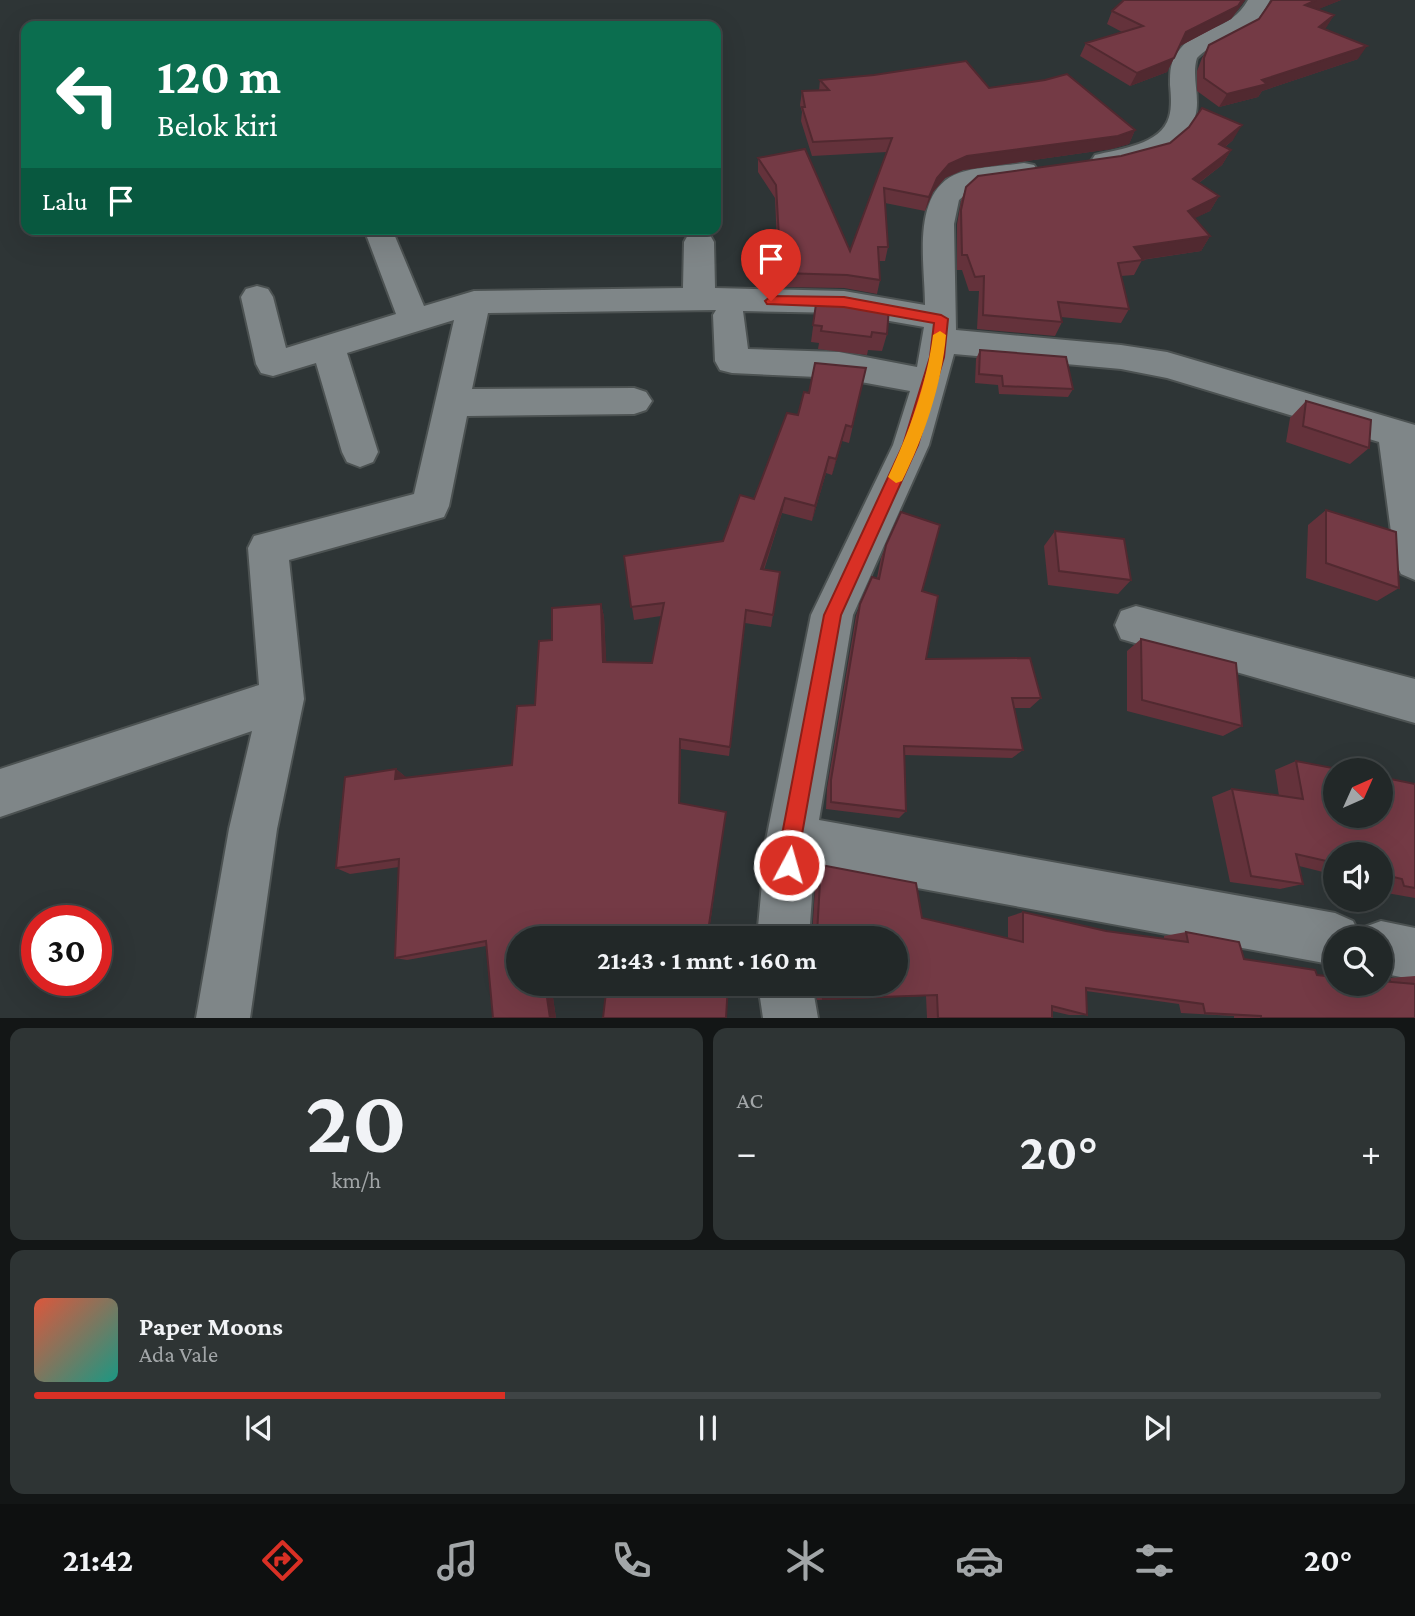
<!DOCTYPE html>
<html lang="id">
<head>
<meta charset="utf-8">
<style>
	body { margin:0; font-family:"Crimson Pro",serif; background:#2e3434; color:#f1f3f6; height:100vh; display:flex; flex-direction:column; font-size:26px; white-space:nowrap }
	* { box-sizing:border-box; margin:0 }
	p { font-size:23px; color:#a2a6a8 }
	.icon { flex:none; width:38px; height:38px; fill:none; stroke:currentColor; stroke-width:2; stroke-linecap:round; stroke-linejoin:round }
	.map { position:relative; height:1018px; overflow:hidden }
	.details { display:flex; flex-direction:column; gap:10px; padding:10px; background:#131616; flex:1 }
	.details>* { flex:none }
	.top-card { position:absolute; left:21px; top:21px; width:700px; height:214px; border-radius:14px; box-shadow:0 7px 28px #0002,0 0 0 2px #3f4445; background:#0b6e4f; color:#fff; overflow:hidden }
	.needle { width:46px; rotate:45deg }
	.fabs { position:absolute; left:1323px; top:758px; display:grid; gap:14px }
	.fabs a { display:grid; place-items:center; width:70px; height:70px; border-radius:50%; background:#222828; box-shadow:0 7px 28px #0002,0 0 0 2px #3f4445; font-size:35px }
	.speed { position:absolute; left:21px; top:905px; display:flex; gap:14px; font-size:35px; font-weight:700; text-align:center }
	.speed>* { display:grid; place-content:center; width:91px; height:91px; border-radius:50%; background:#222828; box-shadow:0 7px 28px #0002,0 0 0 2px #3f4445; line-height:1 }
	.speed .limit { border:10px solid #d22; background:#fff; color:#111 }
	.pin { position:absolute; display:grid; place-items:center; width:60px; height:60px; color:#fff; margin:-72px -30px; border-radius:50% 50% 50% 0; rotate:-45deg; box-shadow:0 0 7px #0007 }
	.pin .icon { rotate:45deg }
	.me { position:absolute; width:77px; margin:-38px; rotate:6deg; stroke-linejoin:round; filter:drop-shadow(0 0 5px #0008) }
	.turn { display:flex; align-items:center; gap:24px; height:147px; padding:0 21px; font-size:32px }
	.turn .icon { width:91px; height:91px; stroke-width:2.5 }
	.turn b { display:block; font-size:49px; line-height:60px }
	.then { display:flex; align-items:center; height:66px; padding:0 21px; background:#0003; gap:14px; font-size:26px }
	.big { font-size:52px; font-weight:700; line-height:1.1 }
	.details .tile { flex:1; display:flex; flex-direction:column; justify-content:center; gap:10px; min-width:0; padding:0 24px; border-radius:14px; background:#2e3434 }
	.details .dial { align-items:center; gap:0 }
	.dial b { font-size:91px; line-height:1 }
	.song { display:flex; align-items:center; gap:21px }
	.cover { width:84px; height:84px; border-radius:10px; background:linear-gradient(135deg,hsl(10 70% 55%),hsl(170 70% 35%)) }
	.played { height:7px; border-radius:4px; background:linear-gradient(90deg,#d93025 35%,#3f4445 35%) }
	.keys { display:flex; justify-content:space-around; direction:ltr }
	.heat { display:flex; justify-content:space-between; align-items:center; font-size:38px; direction:ltr }
	.details .tiles { flex:1; display:grid; gap:10px; grid-template-columns:1fr 1fr }
	.tile:last-child { grid-column:span 2 }
	.trip { position:absolute; left:506px; top:926px; width:402px; height:70px; border-radius:35px; background:#222828; box-shadow:0 7px 28px #0002,0 0 0 2px #3f4445; font-weight:700; line-height:70px; text-align:center }
	.tab-bar { display:flex; height:112px; justify-content:space-around; align-items:center; background:#0e1010; color:#a2a6a8 }
	.tab-bar .icon { width:49px; height:49px }
	.tab-bar .current { color:#d93025 }
	.tab-bar b { font-size:32px; color:#f1f3f6 }
	.map>svg:first-child { display:block }
	.lines { fill:none; stroke-linecap:round; stroke-linejoin:round }
	.minor-casing { stroke:#4c5252; stroke-width:4 }
	.minor { fill:#7f8688; fill-rule:evenodd }
	.wall { fill:#64323b }
	.shaded-wall { fill:#512930 }
	.building { fill:#743a45; stroke:#512930; stroke-width:2 }
	.route { fill:#d93025; stroke:#8d1f18; stroke-width:2 }
	.slow { fill:#f59e0b }
</style>
</head>
<body>
<div class="map">
<svg width="1415" height="1018" viewBox="0 0 1415 1018">
	<rect width="100%" height="100%" fill="#2e3536"/>
	<g class="lines">
		<defs>
			<path id="minor" d="M1248,0H1270C1247,45 1226,30 1197,58C1191,77 1201,98 1195,117C1186,150 1126,174 1095,167L1091,161L1095,155C1119,149 1161,145 1169,117C1172,107 1171,95 1170,85C1170,71 1170,60 1180,49C1200,25 1230,32 1248,0Z
				M1024,163L1034,165L1038,171L1034,177L973,188L959,200L954,224L956,330L1121,345L1167,352L1415,425V580L1401,574L1395,562L1379,442L1167,378L1121,369L954,354L929,445L853,615L819,820L1335,913L1353,921L1360,935L1362,928L1381,921L1415,928V980L1381,973V938H1335V965L814,869L809,938H757L766,840L811,615L893,445L910,391L839,378L732,373L720,370L715,361L713,315L716,310L488,313L472,389L634,388L646,392L652,401L646,410L634,414L467,416L449,506L444,517L289,560L304,699L277,829L250,1018H196L229,829L252,731L0,817V769L259,685L248,548L254,536L414,494L454,320L347,353L378,452L373,462L360,467L347,462L342,452L316,363L273,376L261,373L256,364L241,297L246,289L257,286L268,289L273,297L286,348L396,314L364,229H398L394,234L424,306L474,291L683,288L684,242L688,235L699,232L710,235L714,242L715,288L844,291L925,305C925,265 911,196 954,175C971,167 1005,166 1024,163ZM743,311L844,313L924,327L917,367L839,352L748,349Z
				M1136,606L1415,679V723L1121,639L1115,625L1121,611Z
				M758,984H812L818,1018H763Z"/>
		</defs>
		<!-- minor casing -->
		<use href="#minor" class="minor-casing"/>
		<!-- minor -->
		<use href="#minor" class="minor"/>
	</g>
	<!-- wall -->
	<path class="wall" d="M1124,0H1245L1231,19L1180,46L1167,72L1130,86L1080,56L1086,43L1122,32L1107,24L1112,11Z
		M1271,0H1341L1318,9L1334,15L1324,30L1358,59L1262,91L1258,97L1219,107L1197,91V71L1202,58L1209,45L1259,19Z
		M820,80L989,88L1135,130L1129,144L1111,149L963,170L945,178L933,192L925,211L885,203L888,247L885,261H879L880,280L877,294L844,288L779,287L775,198L758,172V158L850,251L887,152L812,156L801,121L802,112L800,105L802,91H819Z
		M1233,140L1225,147L1231,150L1222,165L1199,183L1219,196L1210,211L1194,218L1210,236L1201,251L1142,260L1134,275L1121,276L1129,309L1121,323L1061,317L1062,322L1055,336L977,329L979,291H969L962,270H957V224L961,201L966,187Z
		M817,297L887,334L882,351L868,350L867,355L818,349L819,343L811,342Z
		M980,350L1073,389L1068,397L999,394L998,385L975,383L976,359Z
		M815,363L866,368L849,443L842,441L832,475L826,473L812,521L782,513L764,570L780,572L771,627L745,623L729,756L681,749L680,804L726,812L708,938H518V984H551L556,1018H493L486,946L407,960L395,958L399,867L350,874L336,868L345,777L396,769L407,778L512,765L517,706L535,705L539,641L552,640V608L601,604L604,617L606,662L652,663L661,616L634,620L624,556L723,541L740,495L754,499L787,413L798,415L804,392L809,393Z
		M1306,401L1369,448L1350,464L1286,442L1290,418Z
		M1326,510L1399,588L1377,601L1306,578L1308,525Z
		M1055,531L1131,580L1118,594L1048,585L1044,546Z
		M886,545L922,591L926,659L1041,698L1030,708H1014L1023,750L1012,758L904,755L906,811L899,818L826,809L827,788L856,616L860,604L877,578L881,558Z
		M1141,639L1242,726L1223,736L1127,711V651Z
		M1296,761L1415,784V898L1381,892V854H1335V875L1299,866L1303,884L1280,889L1230,882L1212,797L1232,789L1279,796L1275,770Z
		M821,865L922,918L1008,939V917L1023,912L1106,931L1164,939V936L1186,932L1244,959L1317,975L1391,982L1390,978L1415,976V1018H1234V1016L1181,1013L1179,1004L1086,991L1087,1015H1069L1052,1011V1018H927L926,996L817,1000L814,984H896V938H807L812,936L816,872Z"/>
	<!-- shaded-wall -->
	<path class="shaded-wall" d="M1242,0H1245L1231,19L1180,46L1186,32Z
		M1316,0H1341L1297,18L1305,5Z
		M1334,15L1326,28L1311,41L1319,27Z
		M1367,46L1358,59L1262,91L1258,97L1219,107L1227,94L1262,80Z
		M1174,58L1167,72L1130,86L1137,73Z
		M1242,125L1233,140L1210,159L1219,144Z
		M1135,130L1129,144L1111,149L963,170L945,178L933,192L925,211L929,197L937,178L949,164L967,156Z
		M1231,150L1222,165L1184,194L1193,179Z
		M1219,196L1210,211L1179,226L1188,211Z
		M1210,236L1201,251L1126,262L1134,247Z
		M846,425L842,441L832,475L836,459Z
		M829,457L826,473L812,521L815,506Z
		M785,498L782,513L759,583L761,569Z
		M601,604L604,617L607,674L603,662Z
		M680,739L681,749L680,811L679,803Z
		M396,769L407,778L395,779Z
		M545,984H551L556,1018H550Z"/>
	<!-- building -->
	<path class="building" d="M1124,0H1242L1238,6L1186,32L1174,58L1137,73L1086,43L1143,26L1112,11Z
		M1272,0H1316L1305,5L1334,15L1319,27L1367,46L1262,80L1267,84L1227,94L1204,78V58L1209,45L1259,19Z
		M966,61L989,88L1045,80L1067,74L1135,130L1118,136L967,156L949,164L937,178L929,197L884,188L888,247H878L880,280L847,275L781,273L776,185L758,158L805,149L850,251L892,138L813,142L802,107H805L802,91L829,90L820,80L874,75Z
		M1202,108L1242,125L1219,144L1231,150L1193,179L1219,196L1188,211L1210,236L1134,247L1143,260L1118,263L1129,309L1058,302L1062,322L983,315L984,276L975,277L967,255H962L961,210L966,187L978,176L1121,156L1170,143L1189,127Z
		M817,297L847,298L889,307L887,334L872,332L871,337L821,331L822,326L813,325Z
		M980,350L1066,357L1073,389L1003,386L1002,376L979,374Z
		M815,363L866,368L852,427L846,425L836,459L829,457L815,506L785,498L761,569L780,572L773,615L746,610L730,747L680,739L679,803L726,812L707,938H518V984H545L550,1018H493L486,941L395,958L399,859L336,868L345,777L396,769L395,779L512,765L517,706L535,705L539,641L552,640V608L601,604L603,662L652,663L664,603L631,607L624,556L723,541L740,495L754,499L787,413L798,415L804,392L809,393Z
		M1306,401L1371,420L1369,448L1303,426Z
		M1326,510L1396,532L1399,588L1326,563Z
		M901,512L940,525L922,591L938,596L926,659L1030,658L1041,698H1012L1023,750L904,746L906,811L831,802V780L860,604L872,577L879,579L886,545Z
		M1055,531L1124,539L1131,580L1059,571Z
		M1141,639L1236,663L1242,726L1142,700Z
		M1296,761L1343,770H1335V816H1381V777L1415,784V888L1404,886L1402,879L1381,874V854H1335V863L1296,854L1303,884L1251,876L1232,789L1303,799Z
		M821,865L916,883L922,918L1023,942V912L1106,931L1188,942L1186,932L1239,942L1244,959L1315,970L1317,975L1335,977V984H1381V981L1415,984V1018H1261V1016L1205,1013L1203,1004L1086,988L1087,1015L1052,1006V1018H938L937,995L823,999L820,984H896V938H808V937L817,934Z
		M607,984H728L726,1018H603Z"/>
	<!-- route -->
	<path class="route" d="M771,296L844,297L941,315L948,319L944,357L918,445L841,615L801,840L796,872L789,875L782,872L779,865L781,840L824,615L903,445L930,357L934,323L844,307L767,304L765,301Z"/>
	<!-- slow -->
	<path class="slow" d="M940,331L946,335C942,384 924,437 902,481L896,483L888,477C909,433 927,383 933,335Z"/>
</svg>
<div class="fabs">
<a><svg class="needle" viewBox="-14 -14 28 28"><path d="M0-13l5 13h-10z" fill="#e53935"/><path d="M0 13l5-13h-10z" fill="#a2a6a8"/></svg></a>
<a><svg class="icon" aria-label="sound" viewBox="0 0 24 24"><path d="M4 9h4l5-4v14l-5-4H4zM17 9q2 3 0 6"/></svg></a>
<a><svg class="icon" aria-label="search" viewBox="0 0 24 24"><circle cx="10" cy="10" r="6"/><path d="M15 15l6 6"/></svg></a>
</div>
<div class="speed"><div class="limit">30</div></div>
<div class="pin" style="left:771px;top:301px;background:#d93025"><svg class="icon" aria-label="arrive" viewBox="0 0 24 24"><path d="M6 21V4h12l-3 4 3 4H6"/></svg></div>
<svg class="me" style="left:789px;top:865px" viewBox="-20 -20 40 40"><circle r="17" fill="#d93025" stroke="#fff" stroke-width="3"/><path d="M0-11L8 9 0 5-8 9z" fill="#fff"/></svg>
<div class="trip">21:43 · 1 mnt · 160 m</div>
<div class="top-card">
<div class="turn"><svg class="icon" aria-label="left" viewBox="0 0 24 24"><path d="M17 20v-9H6M10 6l-5 5 5 5"/></svg><div><b>120 m</b>Belok kiri</div></div>
<div class="then">Lalu<svg class="icon" aria-label="arrive" viewBox="0 0 24 24"><path d="M6 21V4h12l-3 4 3 4H6"/></svg></div>
</div>
</div>
<section class="details">
<div class="tiles">
<div class="tile dial"><b>20</b><p>km/h</p></div>
<div class="tile"><p>AC</p>
<div class="heat"><a>−</a><b class="big">20°</b><a>+</a></div>
</div>
<div class="tile">
<div class="song"><i class="cover"></i><div><b>Paper Moons</b><p>Ada Vale</p></div></div>
<div class="played"></div>
<div class="keys"><svg class="icon" aria-label="previous" viewBox="0 0 24 24"><path d="M18 5L8 12l10 7zM5 5v14"/></svg><svg class="icon" aria-label="pause" viewBox="0 0 24 24"><path d="M8 5v14M16 5v14"/></svg><svg class="icon" aria-label="next" viewBox="0 0 24 24"><path d="M6 5l10 7-10 7zM19 5v14"/></svg></div>
</div>
</div>
</section>
<nav class="tab-bar">
<b>21:42</b>
<svg class="icon current" aria-label="directions" viewBox="0 0 24 24"><path d="M12 3l9 9-9 9-9-9zM9 14v-3h6M13 9l2 2-2 2"/></svg>
<svg class="icon" aria-label="music" viewBox="0 0 24 24"><path d="M9 18V5l10-2v13"/><circle cx="6" cy="18" r="3"/><circle cx="16" cy="16" r="3"/></svg>
<svg class="icon" aria-label="phone" viewBox="0 0 24 24"><path d="M5 4h4l2 5-3 2q2 4 5 5l2-3 5 2v4C11 20 4 13 5 4z"/></svg>
<svg class="icon" aria-label="climate" viewBox="0 0 24 24"><path d="M12 3v18M4 7l16 10M4 17L20 7"/></svg>
<svg class="icon" aria-label="car" viewBox="0 0 24 24"><path d="M5 17H2v-5l4-1 3-4h7l3 4 3 1v5h-3M9 17h6M6 11h13"/><circle cx="7" cy="17" r="2"/><circle cx="17" cy="17" r="2"/></svg>
<svg class="icon" aria-label="filters" viewBox="0 0 24 24"><path d="M4 7h16M4 17h16"/><circle cx="9" cy="7" r="2"/><circle cx="15" cy="17" r="2"/></svg>
<b>20°</b>
</nav>
</body>
</html>
